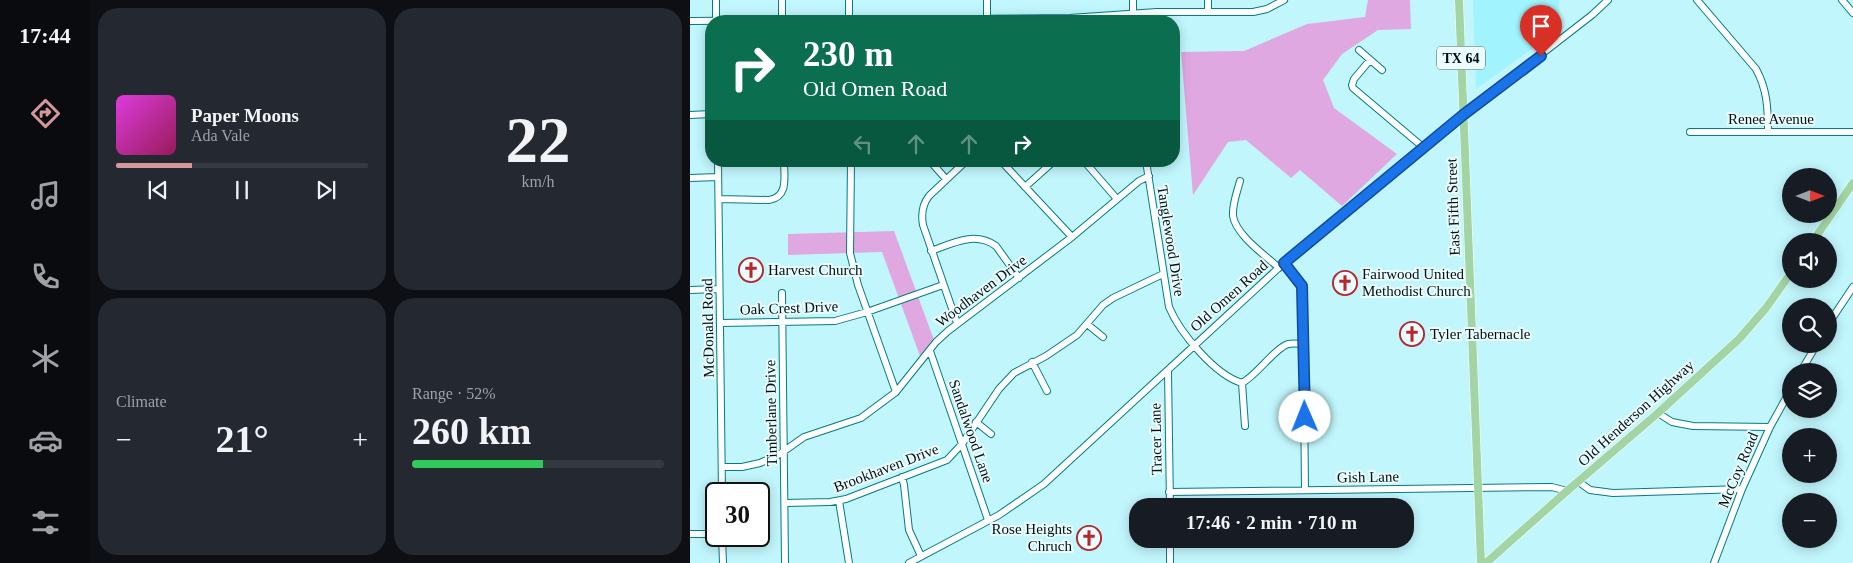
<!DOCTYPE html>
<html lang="en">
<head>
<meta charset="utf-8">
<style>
	body { margin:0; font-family:Georgia,serif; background:#242831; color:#f1f3f6; height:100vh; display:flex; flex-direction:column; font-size:19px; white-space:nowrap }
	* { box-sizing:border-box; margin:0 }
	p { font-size:16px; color:#9ea1a6 }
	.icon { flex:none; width:28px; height:28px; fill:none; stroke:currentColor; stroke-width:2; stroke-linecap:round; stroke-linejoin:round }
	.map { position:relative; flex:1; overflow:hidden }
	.side { display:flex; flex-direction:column; gap:8px; padding:8px; background:#0d0f14; width:600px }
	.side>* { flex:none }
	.hud { position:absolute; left:15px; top:15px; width:475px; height:152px; border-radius:20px; box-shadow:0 2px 12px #0003; background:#0b6e4f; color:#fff; overflow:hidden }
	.needle { width:32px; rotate:90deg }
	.buttons { position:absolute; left:1092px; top:168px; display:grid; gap:10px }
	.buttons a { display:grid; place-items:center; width:55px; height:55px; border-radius:50%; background:#171b24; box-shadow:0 2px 12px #0003; font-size:25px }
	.speed { position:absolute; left:15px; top:482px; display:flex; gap:10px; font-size:25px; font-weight:700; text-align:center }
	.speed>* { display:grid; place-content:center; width:65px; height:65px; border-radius:50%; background:#171b24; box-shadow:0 2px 12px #0003; line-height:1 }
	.speed .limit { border:2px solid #111; border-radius:8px; background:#fff; color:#111 }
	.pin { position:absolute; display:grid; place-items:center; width:42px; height:42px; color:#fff; margin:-51px -21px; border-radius:50% 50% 50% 0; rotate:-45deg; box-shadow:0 0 5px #0007 }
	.pin .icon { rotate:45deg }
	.me { position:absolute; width:55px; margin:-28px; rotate:359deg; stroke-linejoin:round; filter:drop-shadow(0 0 4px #0008) }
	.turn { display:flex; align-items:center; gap:18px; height:105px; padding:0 15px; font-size:22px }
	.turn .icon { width:65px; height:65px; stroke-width:2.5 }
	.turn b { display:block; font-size:35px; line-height:42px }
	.lanes { display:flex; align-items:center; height:48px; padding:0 15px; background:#0003; justify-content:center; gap:25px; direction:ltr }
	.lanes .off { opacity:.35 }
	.big { font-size:38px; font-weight:600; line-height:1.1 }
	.side .card { flex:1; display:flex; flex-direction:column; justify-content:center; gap:8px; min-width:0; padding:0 18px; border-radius:20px; background:#242831 }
	.side .dial { align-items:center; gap:0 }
	.dial b { font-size:65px; line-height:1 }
	.song { display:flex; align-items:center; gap:15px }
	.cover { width:60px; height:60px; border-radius:8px; background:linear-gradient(135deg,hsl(300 70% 55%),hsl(330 70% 35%)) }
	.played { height:5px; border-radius:2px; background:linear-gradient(90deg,#d6979b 30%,#363941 30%) }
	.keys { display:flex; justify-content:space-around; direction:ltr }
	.heat { display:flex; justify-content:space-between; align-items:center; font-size:28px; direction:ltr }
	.charge { height:8px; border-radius:4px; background:linear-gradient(90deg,#34c759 52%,#363941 0) }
	.side .tiles { flex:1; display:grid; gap:8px; grid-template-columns:repeat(2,1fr) }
	.trip { position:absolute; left:439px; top:498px; width:285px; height:50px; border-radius:20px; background:#171b24; box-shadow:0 2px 12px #0003; font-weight:600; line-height:50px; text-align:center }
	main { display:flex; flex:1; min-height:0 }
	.tab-bar { display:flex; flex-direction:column; width:90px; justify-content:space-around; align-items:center; background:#090b0e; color:#9ea1a6 }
	.tab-bar .icon { width:35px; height:35px }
	.tab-bar .current { color:#d6979b }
	.tab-bar b { font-size:22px; color:#f1f3f6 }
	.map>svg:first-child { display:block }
	.built { fill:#a1f3fd }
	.green { fill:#dfa8e1 }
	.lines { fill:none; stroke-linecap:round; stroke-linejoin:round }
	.minor-casing { stroke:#027c86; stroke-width:8 }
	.major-casing { stroke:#fff; stroke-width:9 }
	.minor { stroke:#fff; stroke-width:6 }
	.major { stroke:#a2d4a4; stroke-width:8 }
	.route-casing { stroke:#114b97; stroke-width:12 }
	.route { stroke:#1a73e8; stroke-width:9 }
	.labels { text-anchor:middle; stroke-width:4; stroke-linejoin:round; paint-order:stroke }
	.shield { fill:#ebfcfe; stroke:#465759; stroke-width:1 }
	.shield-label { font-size:14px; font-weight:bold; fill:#001012 }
	.street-label { font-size:15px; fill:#001012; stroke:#ebfcfe }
	.poi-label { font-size:15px; fill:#001012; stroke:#ebfcfe; text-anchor:start }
</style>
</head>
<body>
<main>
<nav class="tab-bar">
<b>17:44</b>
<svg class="icon current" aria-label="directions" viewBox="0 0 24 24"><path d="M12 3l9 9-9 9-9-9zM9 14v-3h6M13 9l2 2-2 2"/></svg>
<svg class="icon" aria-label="music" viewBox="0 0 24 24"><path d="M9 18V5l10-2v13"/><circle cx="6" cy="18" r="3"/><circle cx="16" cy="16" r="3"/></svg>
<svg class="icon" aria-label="phone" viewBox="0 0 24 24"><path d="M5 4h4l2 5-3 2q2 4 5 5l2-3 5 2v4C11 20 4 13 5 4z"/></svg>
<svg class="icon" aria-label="climate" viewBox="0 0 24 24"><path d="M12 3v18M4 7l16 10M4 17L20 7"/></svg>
<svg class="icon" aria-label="car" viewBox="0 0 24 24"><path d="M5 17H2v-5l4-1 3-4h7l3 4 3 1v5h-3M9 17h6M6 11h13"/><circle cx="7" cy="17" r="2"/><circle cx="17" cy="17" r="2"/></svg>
<svg class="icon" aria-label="filters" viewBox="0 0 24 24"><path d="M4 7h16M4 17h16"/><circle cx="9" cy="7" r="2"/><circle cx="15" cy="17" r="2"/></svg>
</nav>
<section class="side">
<div class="tiles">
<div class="card">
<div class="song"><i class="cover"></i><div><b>Paper Moons</b><p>Ada Vale</p></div></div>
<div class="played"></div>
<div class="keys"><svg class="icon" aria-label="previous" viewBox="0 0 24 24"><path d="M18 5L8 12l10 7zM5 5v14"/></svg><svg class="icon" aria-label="pause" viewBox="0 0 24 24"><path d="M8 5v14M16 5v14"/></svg><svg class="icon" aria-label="next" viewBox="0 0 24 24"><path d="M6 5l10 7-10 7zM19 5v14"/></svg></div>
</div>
<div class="card dial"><b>22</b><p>km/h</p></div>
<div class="card"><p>Climate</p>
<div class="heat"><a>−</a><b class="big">21°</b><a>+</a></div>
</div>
<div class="card"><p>Range · 52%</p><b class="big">260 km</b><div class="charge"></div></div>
</div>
</section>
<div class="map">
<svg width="1163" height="563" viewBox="0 0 1163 563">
	<rect width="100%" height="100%" fill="#c1f6fc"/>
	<!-- built -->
	<path class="built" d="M783,0H869L870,29L786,89Z"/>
	<!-- green -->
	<path class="green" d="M678,0H720L721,29L688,30L652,54L633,80L644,108L707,154L652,206L610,170L601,178L556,140L538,142L503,195L491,52L554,51L617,24L675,17Z
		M204,231L244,340L230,356L192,252L98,255V234Z"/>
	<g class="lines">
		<defs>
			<path id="minor" d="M26,0V21
				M92,0V21
				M159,0V21
				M297,0V21
				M443,0V21
				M1007,0L1066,69C1077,89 1078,108 1078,131
				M1152,0L1163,13
				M518,12V0
				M0,21L380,18L467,12H563L577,9L594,0
				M669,50L692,70
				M680,60L664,79L662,85L663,88L734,148
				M0,115L21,114
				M1000,132H1163
				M28,161L32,494
				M161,161L160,253L168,285L206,392
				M240,161L256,179
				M311,161L382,237
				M394,161L427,199
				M456,161L479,307C490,333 525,375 552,383
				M0,178L28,177
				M550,181C547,192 542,205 543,216C546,235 575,255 589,268
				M335,187L364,161
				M29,199L79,200C99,197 94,176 94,161
				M241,251C263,243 285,231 306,246L329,278
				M594,263L609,281L613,294L615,490
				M0,290L29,289
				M92,293L95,563
				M30,323L145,321L177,312L253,285
				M267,323L233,225C231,214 232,205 239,196L276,161
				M1139,323L1163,287
				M397,324L413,337
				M240,351L298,520
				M342,362L357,391
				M478,371L480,506
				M1111,371L1127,344
				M552,383C567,375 584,349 598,344C603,343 609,344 614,344
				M552,383L555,426
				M968,413L982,422L1003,426L1080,427
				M286,422L301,434
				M32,467H52L70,463L90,454L114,437L171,418L206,392L246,342L258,331L382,237L449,181L459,176
				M212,477L214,485L219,530L231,556
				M889,482L900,490L923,493L1052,489
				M479,492L862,487L877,491
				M149,501L159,563
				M95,503L140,502L156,499L257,460L272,444L309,389L324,373L356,356L387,335L413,305L423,298L473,274
				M0,534H26
				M32,536L33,563
				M480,539V563
				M219,563L309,515L354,484L594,263L773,115L902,15L918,0
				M1024,563L1052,489L1080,427L1101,389"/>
			<path id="major" d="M769,0L791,563
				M1123,241L1163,183
				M796,563L877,491L968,413L1049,339L1076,308L1101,273"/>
		</defs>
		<!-- minor casing -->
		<use href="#minor" class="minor-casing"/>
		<!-- major casing -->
		<use href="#major" class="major-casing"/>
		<!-- minor -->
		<use href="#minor" class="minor"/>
		<!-- major -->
		<use href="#major" class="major"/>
	</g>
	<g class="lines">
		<defs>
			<path id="route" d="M615,417L612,286L594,263L773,115L851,56"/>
		</defs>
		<!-- route casing -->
		<use href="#route" class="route-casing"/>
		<!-- route -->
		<use href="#route" class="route"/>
	</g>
	<!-- icons -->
	<defs>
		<symbol id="church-ring" viewBox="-11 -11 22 22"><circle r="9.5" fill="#ebfcfe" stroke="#b6262b" stroke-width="1.5"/><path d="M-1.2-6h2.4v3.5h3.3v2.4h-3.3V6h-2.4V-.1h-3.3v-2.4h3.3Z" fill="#b6262b"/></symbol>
	</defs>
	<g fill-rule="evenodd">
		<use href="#church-ring" x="47" y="256" width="28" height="28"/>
		<use href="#church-ring" x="641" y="269" width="28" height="28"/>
		<use href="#church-ring" x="708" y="320" width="28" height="28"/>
		<use href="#church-ring" x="385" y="524" width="28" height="28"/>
	</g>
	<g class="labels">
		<!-- shield labels -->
		<rect class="shield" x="747" y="46.5" width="48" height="23" rx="4"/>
		<g class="shield-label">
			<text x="771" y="63">TX 64</text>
		</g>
		<!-- street labels -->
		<g class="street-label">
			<text x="1081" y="124">Renee Avenue</text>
			<text transform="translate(763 207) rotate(-92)" y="5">East Fifth Street</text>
			<text transform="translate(481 241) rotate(81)" y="5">Tanglewood Drive</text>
			<text transform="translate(291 291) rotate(-37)" y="5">Woodhaven Drive</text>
			<text transform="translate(539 296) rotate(-42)" y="5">Old Omen Road</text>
			<text transform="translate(99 308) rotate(-2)" y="5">Oak Crest Drive</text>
			<text transform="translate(18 328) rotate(-91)" y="5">McDonald Road</text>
			<text transform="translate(81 413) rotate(-91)" y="5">Timberlane Drive</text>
			<text transform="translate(946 413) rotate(-42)" y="5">Old Henderson Highway</text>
			<text transform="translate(281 431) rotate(71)" y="5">Sandalwood Lane</text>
			<text transform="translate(466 439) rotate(-91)" y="5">Tracer Lane</text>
			<text transform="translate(196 468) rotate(-21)" y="5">Brookhaven Drive</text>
			<text transform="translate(1048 470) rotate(-67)" y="5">McCoy Road</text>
			<text transform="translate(678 477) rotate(-1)" y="5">Gish Lane</text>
		</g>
		<!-- poi labels -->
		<g class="poi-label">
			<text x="78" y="275">Harvest Church</text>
			<text x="672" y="279">Fairwood United<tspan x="672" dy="17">Methodist Church</tspan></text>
			<text x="740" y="339">Tyler Tabernacle</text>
			<text x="382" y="534" text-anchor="end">Rose Heights<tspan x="382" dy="17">Chruch</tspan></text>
		</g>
	</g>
</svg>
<div class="buttons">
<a><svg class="needle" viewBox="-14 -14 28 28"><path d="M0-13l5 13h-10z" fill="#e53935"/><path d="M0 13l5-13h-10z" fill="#9ea1a6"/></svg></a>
<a><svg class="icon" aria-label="sound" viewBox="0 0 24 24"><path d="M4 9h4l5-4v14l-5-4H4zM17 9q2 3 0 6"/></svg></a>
<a><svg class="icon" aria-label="search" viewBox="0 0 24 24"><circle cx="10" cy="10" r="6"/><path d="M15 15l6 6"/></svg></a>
<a><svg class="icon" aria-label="layers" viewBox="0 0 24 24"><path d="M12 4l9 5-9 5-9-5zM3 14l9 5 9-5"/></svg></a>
<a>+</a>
<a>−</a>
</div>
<div class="speed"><div class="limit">30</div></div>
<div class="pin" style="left:851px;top:56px;background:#d93025"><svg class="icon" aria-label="arrive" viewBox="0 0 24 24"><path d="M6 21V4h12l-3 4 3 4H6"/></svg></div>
<svg class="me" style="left:615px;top:417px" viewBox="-20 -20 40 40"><circle r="19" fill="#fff"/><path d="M0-13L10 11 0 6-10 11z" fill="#1a73e8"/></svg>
<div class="trip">17:46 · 2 min · 710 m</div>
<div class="hud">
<div class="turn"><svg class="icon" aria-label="right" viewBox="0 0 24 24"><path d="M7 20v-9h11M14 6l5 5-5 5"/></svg><div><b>230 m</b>Old Omen Road</div></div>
<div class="lanes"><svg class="icon off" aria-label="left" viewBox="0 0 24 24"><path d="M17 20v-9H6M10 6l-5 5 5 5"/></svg><svg class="icon off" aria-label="ahead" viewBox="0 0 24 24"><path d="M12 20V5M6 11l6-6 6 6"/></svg><svg class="icon off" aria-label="ahead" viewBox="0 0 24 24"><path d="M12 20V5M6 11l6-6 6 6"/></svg><svg class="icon" aria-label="right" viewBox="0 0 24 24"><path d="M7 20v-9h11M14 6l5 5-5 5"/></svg></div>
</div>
</div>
</main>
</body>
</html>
